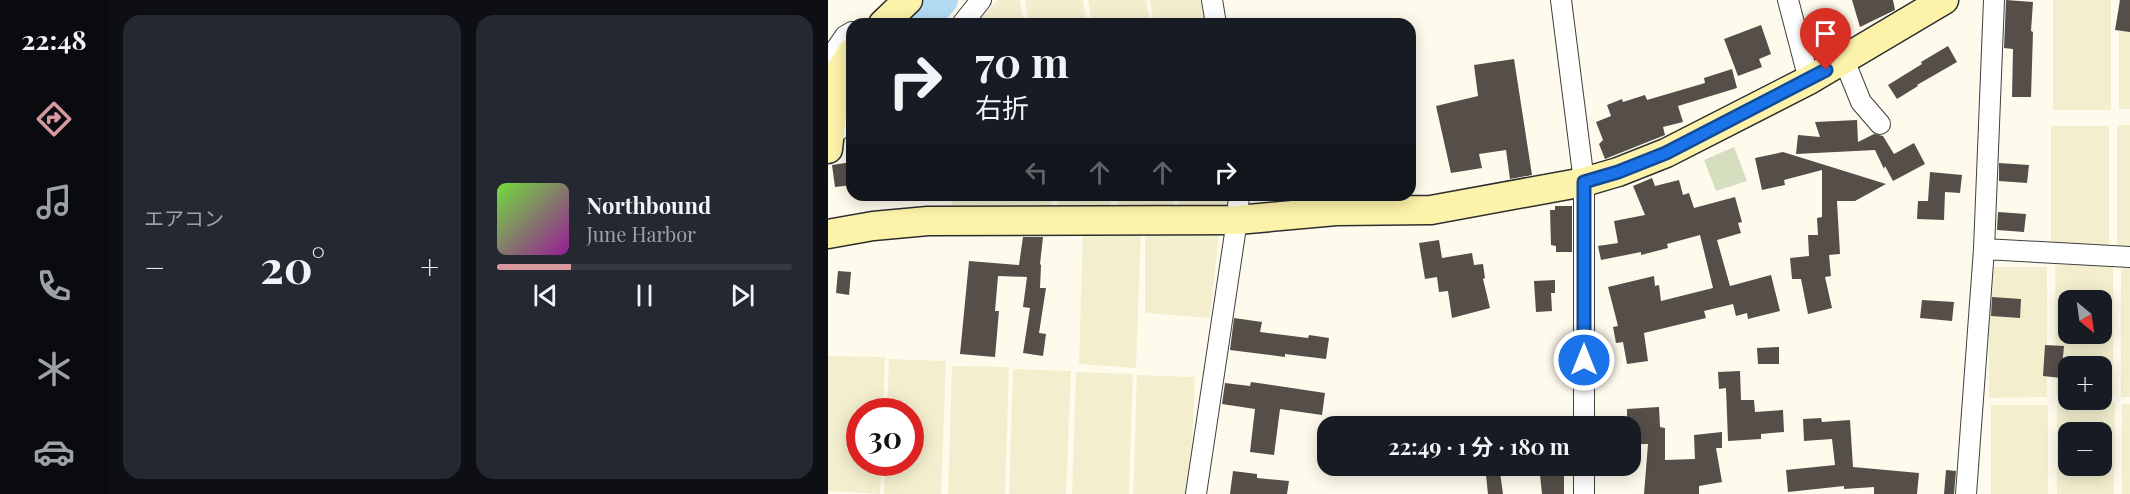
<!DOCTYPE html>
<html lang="ja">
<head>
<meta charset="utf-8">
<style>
	body { margin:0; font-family:"Playfair Display","Noto Sans JP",serif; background:#242831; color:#f1f3f6; height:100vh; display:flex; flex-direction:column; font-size:22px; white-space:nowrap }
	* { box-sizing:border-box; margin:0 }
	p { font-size:20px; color:#9ea1a6 }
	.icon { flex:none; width:33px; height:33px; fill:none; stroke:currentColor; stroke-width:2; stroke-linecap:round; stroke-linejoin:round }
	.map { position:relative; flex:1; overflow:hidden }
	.sheet { display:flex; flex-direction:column; gap:15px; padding:15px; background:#0d0f14; width:720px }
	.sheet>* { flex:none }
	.top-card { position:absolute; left:18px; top:18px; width:570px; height:183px; border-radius:18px; box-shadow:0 3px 15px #0003; background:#171b24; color:#f1f3f6; overflow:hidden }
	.needle { width:39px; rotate:151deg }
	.buttons { position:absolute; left:1230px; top:290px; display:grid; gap:12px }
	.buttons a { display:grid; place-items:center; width:54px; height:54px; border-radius:12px; background:#171b24; box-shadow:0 3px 15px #0003; font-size:30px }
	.speed { position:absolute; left:18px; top:398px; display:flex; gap:12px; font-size:30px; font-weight:700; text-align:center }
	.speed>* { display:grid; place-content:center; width:78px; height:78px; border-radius:50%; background:#171b24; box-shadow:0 3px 15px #0003; line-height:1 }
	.speed .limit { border:9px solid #d22; background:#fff; color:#111 }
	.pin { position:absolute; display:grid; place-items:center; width:51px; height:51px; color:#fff; margin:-62px -26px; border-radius:50% 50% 50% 0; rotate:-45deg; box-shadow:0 0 6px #0007 }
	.pin .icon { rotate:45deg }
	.me { position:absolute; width:66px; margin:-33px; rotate:0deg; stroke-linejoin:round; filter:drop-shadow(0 0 4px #0008) }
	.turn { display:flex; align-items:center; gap:21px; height:126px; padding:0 30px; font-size:27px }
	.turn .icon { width:78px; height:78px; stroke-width:2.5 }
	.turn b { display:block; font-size:42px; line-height:51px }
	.lanes { display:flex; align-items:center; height:57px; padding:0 30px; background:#0003; justify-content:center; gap:30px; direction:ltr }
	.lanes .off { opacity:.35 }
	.big { font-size:45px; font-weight:700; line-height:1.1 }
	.sheet .card { flex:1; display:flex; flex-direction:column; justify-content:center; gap:9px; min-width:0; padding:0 21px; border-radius:18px; background:#242831 }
	.song { display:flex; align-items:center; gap:18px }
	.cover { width:72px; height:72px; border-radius:9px; background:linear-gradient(135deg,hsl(100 70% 55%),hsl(300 70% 35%)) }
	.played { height:6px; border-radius:3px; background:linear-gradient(90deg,#d7999e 25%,#363941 25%) }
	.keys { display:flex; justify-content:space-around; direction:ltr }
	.heat { display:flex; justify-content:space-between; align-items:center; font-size:33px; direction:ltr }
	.sheet .tiles { flex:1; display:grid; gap:15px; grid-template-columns:repeat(2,1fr) }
	.trip { position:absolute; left:489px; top:416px; width:324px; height:60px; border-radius:18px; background:#171b24; box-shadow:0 3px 15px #0003; font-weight:700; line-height:60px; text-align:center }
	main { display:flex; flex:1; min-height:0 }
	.tab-bar { display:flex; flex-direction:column; width:108px; justify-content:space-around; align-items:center; background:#090b0e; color:#9ea1a6 }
	.tab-bar .icon { width:42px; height:42px }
	.tab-bar .active { color:#d7999e }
	.tab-bar b { font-size:27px; color:#f1f3f6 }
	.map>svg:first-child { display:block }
	.farmland { fill:#f3efce; fill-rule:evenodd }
	.cemetery { fill:#d5dfbf }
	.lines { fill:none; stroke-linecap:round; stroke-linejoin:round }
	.river { stroke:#b3dcf3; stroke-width:30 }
	.building { fill:#554e49 }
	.street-casing { stroke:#3f3f3f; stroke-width:22 }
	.secondary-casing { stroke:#2e2e2e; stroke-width:31 }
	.street { stroke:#fff; stroke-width:20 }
	.secondary { stroke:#fcf2aa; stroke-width:28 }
	.route-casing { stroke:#114b97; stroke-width:15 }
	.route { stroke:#1a73e8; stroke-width:10 }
</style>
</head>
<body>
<main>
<nav class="tab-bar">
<b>22:48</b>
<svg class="icon active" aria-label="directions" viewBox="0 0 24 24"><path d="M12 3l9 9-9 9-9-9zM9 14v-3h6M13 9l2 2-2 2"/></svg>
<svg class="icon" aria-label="music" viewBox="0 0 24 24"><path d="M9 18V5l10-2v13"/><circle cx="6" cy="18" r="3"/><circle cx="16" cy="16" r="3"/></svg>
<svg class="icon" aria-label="phone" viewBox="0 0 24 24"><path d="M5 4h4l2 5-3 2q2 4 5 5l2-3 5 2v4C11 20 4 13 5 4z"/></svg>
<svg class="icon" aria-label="climate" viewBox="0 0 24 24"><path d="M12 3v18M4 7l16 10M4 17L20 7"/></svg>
<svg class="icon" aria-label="car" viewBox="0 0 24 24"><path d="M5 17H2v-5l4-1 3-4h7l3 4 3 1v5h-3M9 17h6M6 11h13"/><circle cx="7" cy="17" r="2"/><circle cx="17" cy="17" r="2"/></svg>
</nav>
<section class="sheet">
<div class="tiles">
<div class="card"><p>エアコン</p>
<div class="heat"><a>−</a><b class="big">20°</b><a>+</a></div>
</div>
<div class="card">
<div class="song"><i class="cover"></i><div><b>Northbound</b><p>June Harbor</p></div></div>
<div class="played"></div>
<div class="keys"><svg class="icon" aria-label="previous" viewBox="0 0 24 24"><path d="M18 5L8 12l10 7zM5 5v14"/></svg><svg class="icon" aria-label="pause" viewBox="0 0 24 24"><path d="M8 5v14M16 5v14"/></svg><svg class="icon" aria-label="next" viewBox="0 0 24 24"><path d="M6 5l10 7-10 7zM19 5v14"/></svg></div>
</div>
</div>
</section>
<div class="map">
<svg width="1302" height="494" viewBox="0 0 1302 494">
	<rect width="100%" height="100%" fill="#fefbed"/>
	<!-- farmland -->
	<path class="farmland" d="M170,0H192L196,24H145Z
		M197,0H255L259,24H201Z
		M260,0H318L322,24H264Z
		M322,0H380L384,24H326Z
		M1225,0H1283V110H1225Z
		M1291,0H1302V109H1291Z
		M1289,125H1302V255H1289Z
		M1223,126H1281V257H1223Z
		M123,195H222L225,211L125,207Z
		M229,195H281L283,206L232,211Z
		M288,195H344L346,209L291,210Z
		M350,195H406L407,205L352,209Z
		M255,229L313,231L308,368L251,364Z
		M391,231L382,318L317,313V233Z
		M1227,265H1285V396H1274V366H1240V396H1228ZM1240,300H1274V333H1240Z
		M1161,267H1219V397L1161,398Z
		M1293,267H1302V397H1293Z
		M0,356L57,357L55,411H32V462H53L52,494L0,491Z
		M61,359L118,361L113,494H56L57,462H82V411H59Z
		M124,366L181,367L177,494H120Z
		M185,369L243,371L238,494H181Z
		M248,372L305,374L301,494H244Z
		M309,375L367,377L362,494H305Z
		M1229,403H1287L1286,494H1229ZM1240,432H1274V465H1240Z
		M1294,404H1302V494H1294Z
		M1163,405H1220V494H1163Z"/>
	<!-- cemetery -->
	<path class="cemetery" d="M906,147L919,181L888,191L876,160Z"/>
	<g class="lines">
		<!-- river -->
		<path class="river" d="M95,24L115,0"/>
	</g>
	<!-- building -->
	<path class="building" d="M1024,0H1065L1067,10L1032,27Z
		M1178,0L1205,2L1203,31L1205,32L1203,97H1184L1185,49L1176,48Z
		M1292,0H1302V32L1287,30Z
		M933,25L943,54L931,59L934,67L910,76L896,39Z
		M1120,46L1129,62L1089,85L1090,86L1069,99L1060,85L1094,64L1093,62Z
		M686,59L704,175L682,179L678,150L651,154L654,168L623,173L608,106L650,96L646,65Z
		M904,69L909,88L850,106L855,122L835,127L837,135L777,159L771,144L775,140L768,122L783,116L779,105L794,99L795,102L817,95L819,100L877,83L876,78Z
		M1029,120L1030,142L1046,134L1055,136L1066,154L1086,143L1097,164L1065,181L1057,166L1056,169L1047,150L968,154L970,135L992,137L987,122Z
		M955,152L1058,184L1027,201H1009L1012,254L1001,255L1003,276L997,277L1004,308L980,314L973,279H964L962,258L981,256L980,235H990L989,218L994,217V170L956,180L957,185L934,190L927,158Z
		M24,162V185L7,187L4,165Z
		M1171,163L1201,165L1199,183L1171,181Z
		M1102,172L1134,175L1132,193L1117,192L1116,220L1089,219L1090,201H1100Z
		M824,178L827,186L851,180L855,195L861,193L866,208L907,197L914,222L910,223L913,233L889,240L902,286L943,275L952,311L920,319L919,313L908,316L905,304L876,311L878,318L816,333L820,361L799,364L795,342L788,343L785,327L790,326L780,287L826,276L827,286L831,285L833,301L885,288L872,235L839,244L840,248L813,255V252L773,260L770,246L790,243L786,221L817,215L805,186Z
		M727,206H744V252H728V246L723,245L722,210H727Z
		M1170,212L1198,214L1196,232L1169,230Z
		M195,237H215L212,264L213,265L212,288H218L211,333L218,334L215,356L195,353L202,308L195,307L199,277L170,276L167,311H171L167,357L132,354L141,261L191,265Z
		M611,240L614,258L644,253L646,265L655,264L657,278L655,279L662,308L624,318L620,291L611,292L609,277L597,279L591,243Z
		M10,271L23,272L21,295L8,293Z
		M727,280V293H723L724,311L708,312L706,281Z
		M1164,297L1193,299L1192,318L1163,316Z
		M1094,300L1126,302L1124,321L1092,318Z
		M406,318L434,322L432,332L480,338L481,335L501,338L498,359L457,354V357L402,350Z
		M1217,345L1236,346L1233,378L1215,376Z
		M951,347V364H930L929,348Z
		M912,371L913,400H926L927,412L955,410L956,432L933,434V439L900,441L898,388L891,389L890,372Z
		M423,382L497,393L494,415L452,409L446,455L422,452L427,409L394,404L397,383L422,386Z
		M831,407L832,427L837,428V460L867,459L866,435L894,432V448H888L894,482L871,486V494H816L820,444H802V426H799V409Z
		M993,418L994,422L1022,420L1025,467L1091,473L1089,494H1046V487L1016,489V486L960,492L958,470L1007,465L1004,439L976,441L975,419Z
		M671,465L675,494H660L657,466Z
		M711,465H736V494H714Z
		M1118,470L1128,471L1126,494H1116Z
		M405,471L429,474V478L461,481L459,494H402Z"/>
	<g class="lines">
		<defs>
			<path id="street" d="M384,0L388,24
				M733,0L756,182V426
				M960,0L981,80
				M134,24L153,0
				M1016,60L1033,102L1052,124
				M0,61L17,36L24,32
				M1,137L24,120
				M1156,249L1302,257
				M756,465V494
				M368,494L409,220L411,195
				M1138,494L1156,249L1166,0"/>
			<path id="secondary" d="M55,24L80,0
				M0,149L8,78L24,52
				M0,234L45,226L100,221L409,220L508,211L603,210L756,182L790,172L838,153L981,80L1116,0"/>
		</defs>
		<!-- street casing -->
		<use href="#street" class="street-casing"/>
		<!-- secondary casing -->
		<use href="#secondary" class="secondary-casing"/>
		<!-- street -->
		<use href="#street" class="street"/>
		<!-- secondary -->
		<use href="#secondary" class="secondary"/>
	</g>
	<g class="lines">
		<defs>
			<path id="route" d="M756,360V182L790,172L838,153L998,70"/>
		</defs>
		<!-- route casing -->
		<use href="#route" class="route-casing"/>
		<!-- route -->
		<use href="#route" class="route"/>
	</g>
</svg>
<div class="buttons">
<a><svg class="needle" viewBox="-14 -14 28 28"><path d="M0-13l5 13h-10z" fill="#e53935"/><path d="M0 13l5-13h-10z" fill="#9ea1a6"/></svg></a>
<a>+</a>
<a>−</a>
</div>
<div class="speed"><div class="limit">30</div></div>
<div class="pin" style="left:998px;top:70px;background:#d93025"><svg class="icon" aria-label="arrive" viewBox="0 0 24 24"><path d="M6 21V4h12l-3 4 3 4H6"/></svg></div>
<svg class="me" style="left:756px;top:360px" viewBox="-20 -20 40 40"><circle r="17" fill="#1a73e8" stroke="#fff" stroke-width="3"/><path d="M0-11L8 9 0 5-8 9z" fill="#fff"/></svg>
<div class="trip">22:49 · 1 分 · 180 m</div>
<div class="top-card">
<div class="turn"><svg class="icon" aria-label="right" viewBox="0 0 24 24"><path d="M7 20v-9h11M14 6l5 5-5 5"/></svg><div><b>70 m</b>右折</div></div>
<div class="lanes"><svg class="icon off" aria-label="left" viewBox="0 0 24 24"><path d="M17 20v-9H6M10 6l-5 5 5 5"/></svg><svg class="icon off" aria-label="ahead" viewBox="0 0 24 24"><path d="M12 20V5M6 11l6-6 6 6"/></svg><svg class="icon off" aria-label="ahead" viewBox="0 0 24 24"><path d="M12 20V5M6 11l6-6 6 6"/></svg><svg class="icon" aria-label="right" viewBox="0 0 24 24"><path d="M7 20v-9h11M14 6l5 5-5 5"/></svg></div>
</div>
</div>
</main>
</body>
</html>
